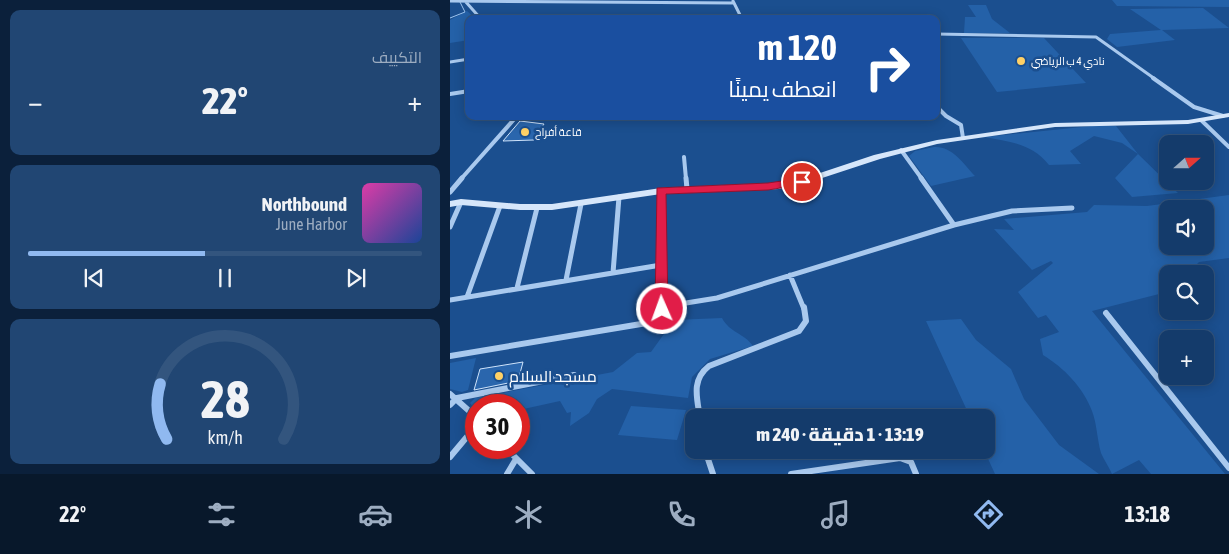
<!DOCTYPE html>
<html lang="ar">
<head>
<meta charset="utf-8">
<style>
	body { margin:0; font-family:"Asap Condensed",Cairo,sans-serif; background:#214673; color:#f1f3f6; direction:rtl; height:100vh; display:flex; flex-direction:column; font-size:19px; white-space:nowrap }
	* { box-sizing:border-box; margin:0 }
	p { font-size:16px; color:#9dadc1 }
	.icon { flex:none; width:28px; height:28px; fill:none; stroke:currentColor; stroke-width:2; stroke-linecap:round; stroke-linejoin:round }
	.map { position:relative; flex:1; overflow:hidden; direction:ltr }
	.sheet { display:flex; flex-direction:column; gap:10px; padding:10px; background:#0b203b; width:450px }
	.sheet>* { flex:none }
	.banner { position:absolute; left:15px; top:15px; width:475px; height:105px; border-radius:10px; box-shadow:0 2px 12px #0003,0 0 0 1px #33557e; direction:rtl; background:#1a4fa0; color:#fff; overflow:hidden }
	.needle { width:32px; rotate:69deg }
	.buttons { position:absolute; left:709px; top:135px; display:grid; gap:10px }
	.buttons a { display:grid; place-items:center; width:55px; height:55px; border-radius:10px; background:#143b6b; box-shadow:0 2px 12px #0003,0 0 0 1px #33557e; font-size:25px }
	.speed { position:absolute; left:15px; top:394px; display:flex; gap:10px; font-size:25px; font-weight:700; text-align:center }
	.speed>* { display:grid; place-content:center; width:65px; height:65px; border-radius:50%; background:#143b6b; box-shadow:0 2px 12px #0003,0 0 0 1px #33557e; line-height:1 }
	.speed .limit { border:8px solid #d22; background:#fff; color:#111 }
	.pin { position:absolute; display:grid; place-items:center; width:42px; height:42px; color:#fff; margin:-21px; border:2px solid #fff; border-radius:50%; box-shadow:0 1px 5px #0007 }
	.me { position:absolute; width:55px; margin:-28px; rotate:358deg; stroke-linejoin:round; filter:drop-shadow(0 0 4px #0008) }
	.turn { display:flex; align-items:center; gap:18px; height:105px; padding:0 20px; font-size:22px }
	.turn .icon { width:65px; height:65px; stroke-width:2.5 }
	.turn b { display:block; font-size:35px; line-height:42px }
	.big { font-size:38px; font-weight:800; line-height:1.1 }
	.sheet .tile { flex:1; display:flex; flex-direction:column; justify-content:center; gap:8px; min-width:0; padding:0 18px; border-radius:10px; background:#214673 }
	.sheet .dial { align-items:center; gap:0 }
	.dial svg { height:130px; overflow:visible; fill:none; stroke:#33557e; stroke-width:7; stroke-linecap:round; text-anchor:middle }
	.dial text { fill:#f1f3f6; stroke:none }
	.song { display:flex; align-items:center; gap:15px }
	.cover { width:60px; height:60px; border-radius:8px; background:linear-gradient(135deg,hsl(320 70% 55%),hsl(220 70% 35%)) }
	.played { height:5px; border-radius:2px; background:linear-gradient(90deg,#90b9f0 45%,#33557e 45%) }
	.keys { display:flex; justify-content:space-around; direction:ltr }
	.heat { display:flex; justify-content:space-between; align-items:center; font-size:28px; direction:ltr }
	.trip { position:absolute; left:235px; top:409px; width:310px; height:50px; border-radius:10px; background:#143b6b; box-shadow:0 2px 12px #0003,0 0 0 1px #33557e; font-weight:800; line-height:50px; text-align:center; direction:rtl }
	.menu { display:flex; height:80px; justify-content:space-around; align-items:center; background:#08182b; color:#9dadc1 }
	.menu .icon { width:35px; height:35px }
	.menu .on { color:#90b9f0 }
	.menu b { font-size:22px; color:#f1f3f6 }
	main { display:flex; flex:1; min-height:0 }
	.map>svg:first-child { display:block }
	.green { fill:#2461a8; fill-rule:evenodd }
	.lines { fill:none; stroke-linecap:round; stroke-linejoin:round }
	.stream { stroke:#9cc4f0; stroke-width:1 }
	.building { fill:#2a66ad; stroke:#cfe3fa }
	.street-far3 { stroke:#a9c9ee; stroke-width:3 }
	.street-far2 { stroke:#a9c9ee; stroke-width:4 }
	.street-far1 { stroke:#a9c9ee; stroke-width:5 }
	.street { stroke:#a9c9ee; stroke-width:6 }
	.secondary { fill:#d6e6fa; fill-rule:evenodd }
	.route { fill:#e11d48; stroke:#92132f }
	.poi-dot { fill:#ffd166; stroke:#1b4f8f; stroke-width:2 }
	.labels { text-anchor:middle; stroke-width:5; stroke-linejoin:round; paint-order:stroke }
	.far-poi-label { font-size:11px; fill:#fff; stroke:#1b4f8f; text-anchor:start }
	.near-poi-label { font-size:16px; fill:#fff; stroke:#1b4f8f; text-anchor:start }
</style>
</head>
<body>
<main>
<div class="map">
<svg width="779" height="474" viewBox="0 0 779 474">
	<rect width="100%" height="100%" fill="#1b4f8f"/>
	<!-- green -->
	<path class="green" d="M662,0H779V7L667,6Z
		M518,5H536L542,19L560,33H514L515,17H526Z
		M753,8L779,28L712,30L725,40L667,47L657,39L660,34L711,30L680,9Z
		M17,11L26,19H19V40L0,43V20Z
		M511,38H594L636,83L547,92Z
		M652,125L666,126L688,154L728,193L682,197L665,178L688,154L672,143L644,136L620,151L631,164L599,165C582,143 560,142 535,137Z
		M484,147C502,146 513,163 525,176L481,186L459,156L465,151Z
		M779,195V258L749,262L737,274H718L717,292L642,311L775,474H701L689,460L662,474C659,467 654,460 651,453C647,439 647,424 642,411C633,387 614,368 593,355L590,339L609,332L596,315L588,318L568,292L603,263L601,261L582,270L544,229L564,230L554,219L637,212L644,205L697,206ZM718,209H755V246H718Z
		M272,318C280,333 294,333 303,346L260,359L242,377L238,398L162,389L147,399L139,413L120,426L121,412L117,413L110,401L69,410V405H26V410L20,403L25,398L163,372L187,353L201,352L224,320Z
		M511,319L526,340L561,369L574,399L609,445L649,474H545L534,450H536V418L520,417L476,321Z
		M26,358L18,390L12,392L0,389V363Z
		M181,406L236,410L227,440L168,435Z"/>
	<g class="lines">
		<!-- stream -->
		<path class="stream" d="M0,18L15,12L10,2"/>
	</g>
	<!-- building -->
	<path class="building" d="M70,121L94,124L84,140L53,141Z
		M73,362L68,381L24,390L30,369Z"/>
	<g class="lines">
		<!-- street-far3 -->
		<path class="street-far3" d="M0,1L284,3
			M15,1L31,19
			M283,1L290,15L285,19
			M486,34L646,37L705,79
			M0,62L19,59"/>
		<!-- street-far2 -->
		<path class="street-far2" d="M703,78L744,107L773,116
			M0,94L19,91
			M486,106L496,116L511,125L513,138
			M752,121L779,147
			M451,150L472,179
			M234,157L236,179
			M11,179L67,116"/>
		<!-- street-far1 -->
		<path class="street-far1" d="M236,178L237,189
			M0,192L12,178
			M504,225L562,211L622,208
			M0,227L11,202
			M163,273L169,197
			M340,275L354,309
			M116,280L131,204
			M67,288L87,208
			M17,297L50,206
			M0,300L211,265
			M212,303H236L267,298L504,225L471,178
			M210,309L212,303L211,191"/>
		<!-- street -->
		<path class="street" d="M656,313L779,468
			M0,356L197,323L207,318L211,307
			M0,394L26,417
			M0,405L7,398L124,375
			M250,418C247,398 241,380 259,366L349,331L356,321L354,307
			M56,448L82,474
			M255,450L263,474
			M0,457L26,426
			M57,474L66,459
			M341,474L450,458L461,462L466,474"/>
		<!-- secondary -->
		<path class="secondary" d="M779,113V117L738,124L605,127L487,144L430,159L363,181L329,189L211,194L102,210H70L11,205L0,207V201L11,199L70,204H102L211,188L329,183L358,177L424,155L487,140L605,123L738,120Z"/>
	</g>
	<!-- route -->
	<path class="route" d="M352,178L357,182L355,184L318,190L216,194L218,309L216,313H207L205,309L207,188L318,183Z"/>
	<!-- markers -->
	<g class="poi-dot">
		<circle cx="571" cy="61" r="5"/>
		<circle cx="75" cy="132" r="5"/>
		<circle cx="49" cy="376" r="5"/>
	</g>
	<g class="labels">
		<!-- far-poi labels -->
		<g class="far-poi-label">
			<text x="581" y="65">نادي 4 ب الرياضي</text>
			<text x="85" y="136">قاعة أفراح</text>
		</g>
		<!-- near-poi labels -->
		<g class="near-poi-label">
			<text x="59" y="382">مسجد السلام</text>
		</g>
	</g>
</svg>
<div class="buttons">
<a><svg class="needle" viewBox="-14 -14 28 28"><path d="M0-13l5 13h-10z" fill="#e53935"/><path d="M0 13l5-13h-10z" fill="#9dadc1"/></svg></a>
<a><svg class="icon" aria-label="sound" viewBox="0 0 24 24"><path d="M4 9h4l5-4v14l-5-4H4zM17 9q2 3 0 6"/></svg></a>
<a><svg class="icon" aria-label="search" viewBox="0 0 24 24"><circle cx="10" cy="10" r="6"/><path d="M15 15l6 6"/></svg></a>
<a>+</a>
</div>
<div class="speed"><div class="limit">30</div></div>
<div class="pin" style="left:352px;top:182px;background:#d93025"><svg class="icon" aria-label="arrive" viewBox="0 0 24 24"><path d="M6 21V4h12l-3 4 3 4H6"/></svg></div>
<svg class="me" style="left:212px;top:309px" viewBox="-20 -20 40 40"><circle r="17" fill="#e11d48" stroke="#fff" stroke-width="3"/><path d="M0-11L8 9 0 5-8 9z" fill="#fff"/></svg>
<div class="trip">13:19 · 1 دقيقة · 240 m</div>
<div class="banner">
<div class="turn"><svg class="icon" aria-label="right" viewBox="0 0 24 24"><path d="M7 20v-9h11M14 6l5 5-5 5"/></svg><div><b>120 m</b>انعطف يمينًا</div></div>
</div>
</div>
<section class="sheet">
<div class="tile"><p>التكييف</p>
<div class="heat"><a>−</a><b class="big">22°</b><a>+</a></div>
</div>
<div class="tile">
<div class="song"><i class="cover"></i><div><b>Northbound</b><p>June Harbor</p></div></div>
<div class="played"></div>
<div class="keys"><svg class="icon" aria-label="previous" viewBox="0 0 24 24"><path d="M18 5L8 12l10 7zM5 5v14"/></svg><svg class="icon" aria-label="pause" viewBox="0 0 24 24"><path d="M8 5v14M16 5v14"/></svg><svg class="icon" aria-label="next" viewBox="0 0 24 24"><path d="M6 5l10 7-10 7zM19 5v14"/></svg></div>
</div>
<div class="tile dial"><svg viewBox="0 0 100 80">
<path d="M14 69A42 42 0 1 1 86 69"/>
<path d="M14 69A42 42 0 0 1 10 35" stroke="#90b9f0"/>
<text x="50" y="56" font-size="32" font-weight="700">28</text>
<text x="50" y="72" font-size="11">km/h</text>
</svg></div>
</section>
</main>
<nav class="menu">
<b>13:18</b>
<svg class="icon on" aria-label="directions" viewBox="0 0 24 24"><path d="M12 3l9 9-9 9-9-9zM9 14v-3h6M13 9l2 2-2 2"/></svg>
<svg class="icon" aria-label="music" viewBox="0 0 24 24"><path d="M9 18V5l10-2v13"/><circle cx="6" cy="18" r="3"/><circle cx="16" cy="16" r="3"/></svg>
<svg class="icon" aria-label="phone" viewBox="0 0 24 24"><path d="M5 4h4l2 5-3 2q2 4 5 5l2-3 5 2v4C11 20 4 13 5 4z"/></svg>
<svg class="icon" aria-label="climate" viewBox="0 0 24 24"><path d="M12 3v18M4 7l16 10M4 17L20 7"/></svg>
<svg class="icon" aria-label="car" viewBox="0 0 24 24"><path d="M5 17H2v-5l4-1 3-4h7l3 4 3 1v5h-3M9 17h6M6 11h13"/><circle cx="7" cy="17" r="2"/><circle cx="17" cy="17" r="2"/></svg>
<svg class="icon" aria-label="filters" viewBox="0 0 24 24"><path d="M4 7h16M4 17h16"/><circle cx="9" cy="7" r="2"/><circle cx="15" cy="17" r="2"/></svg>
<b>22°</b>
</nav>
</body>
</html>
